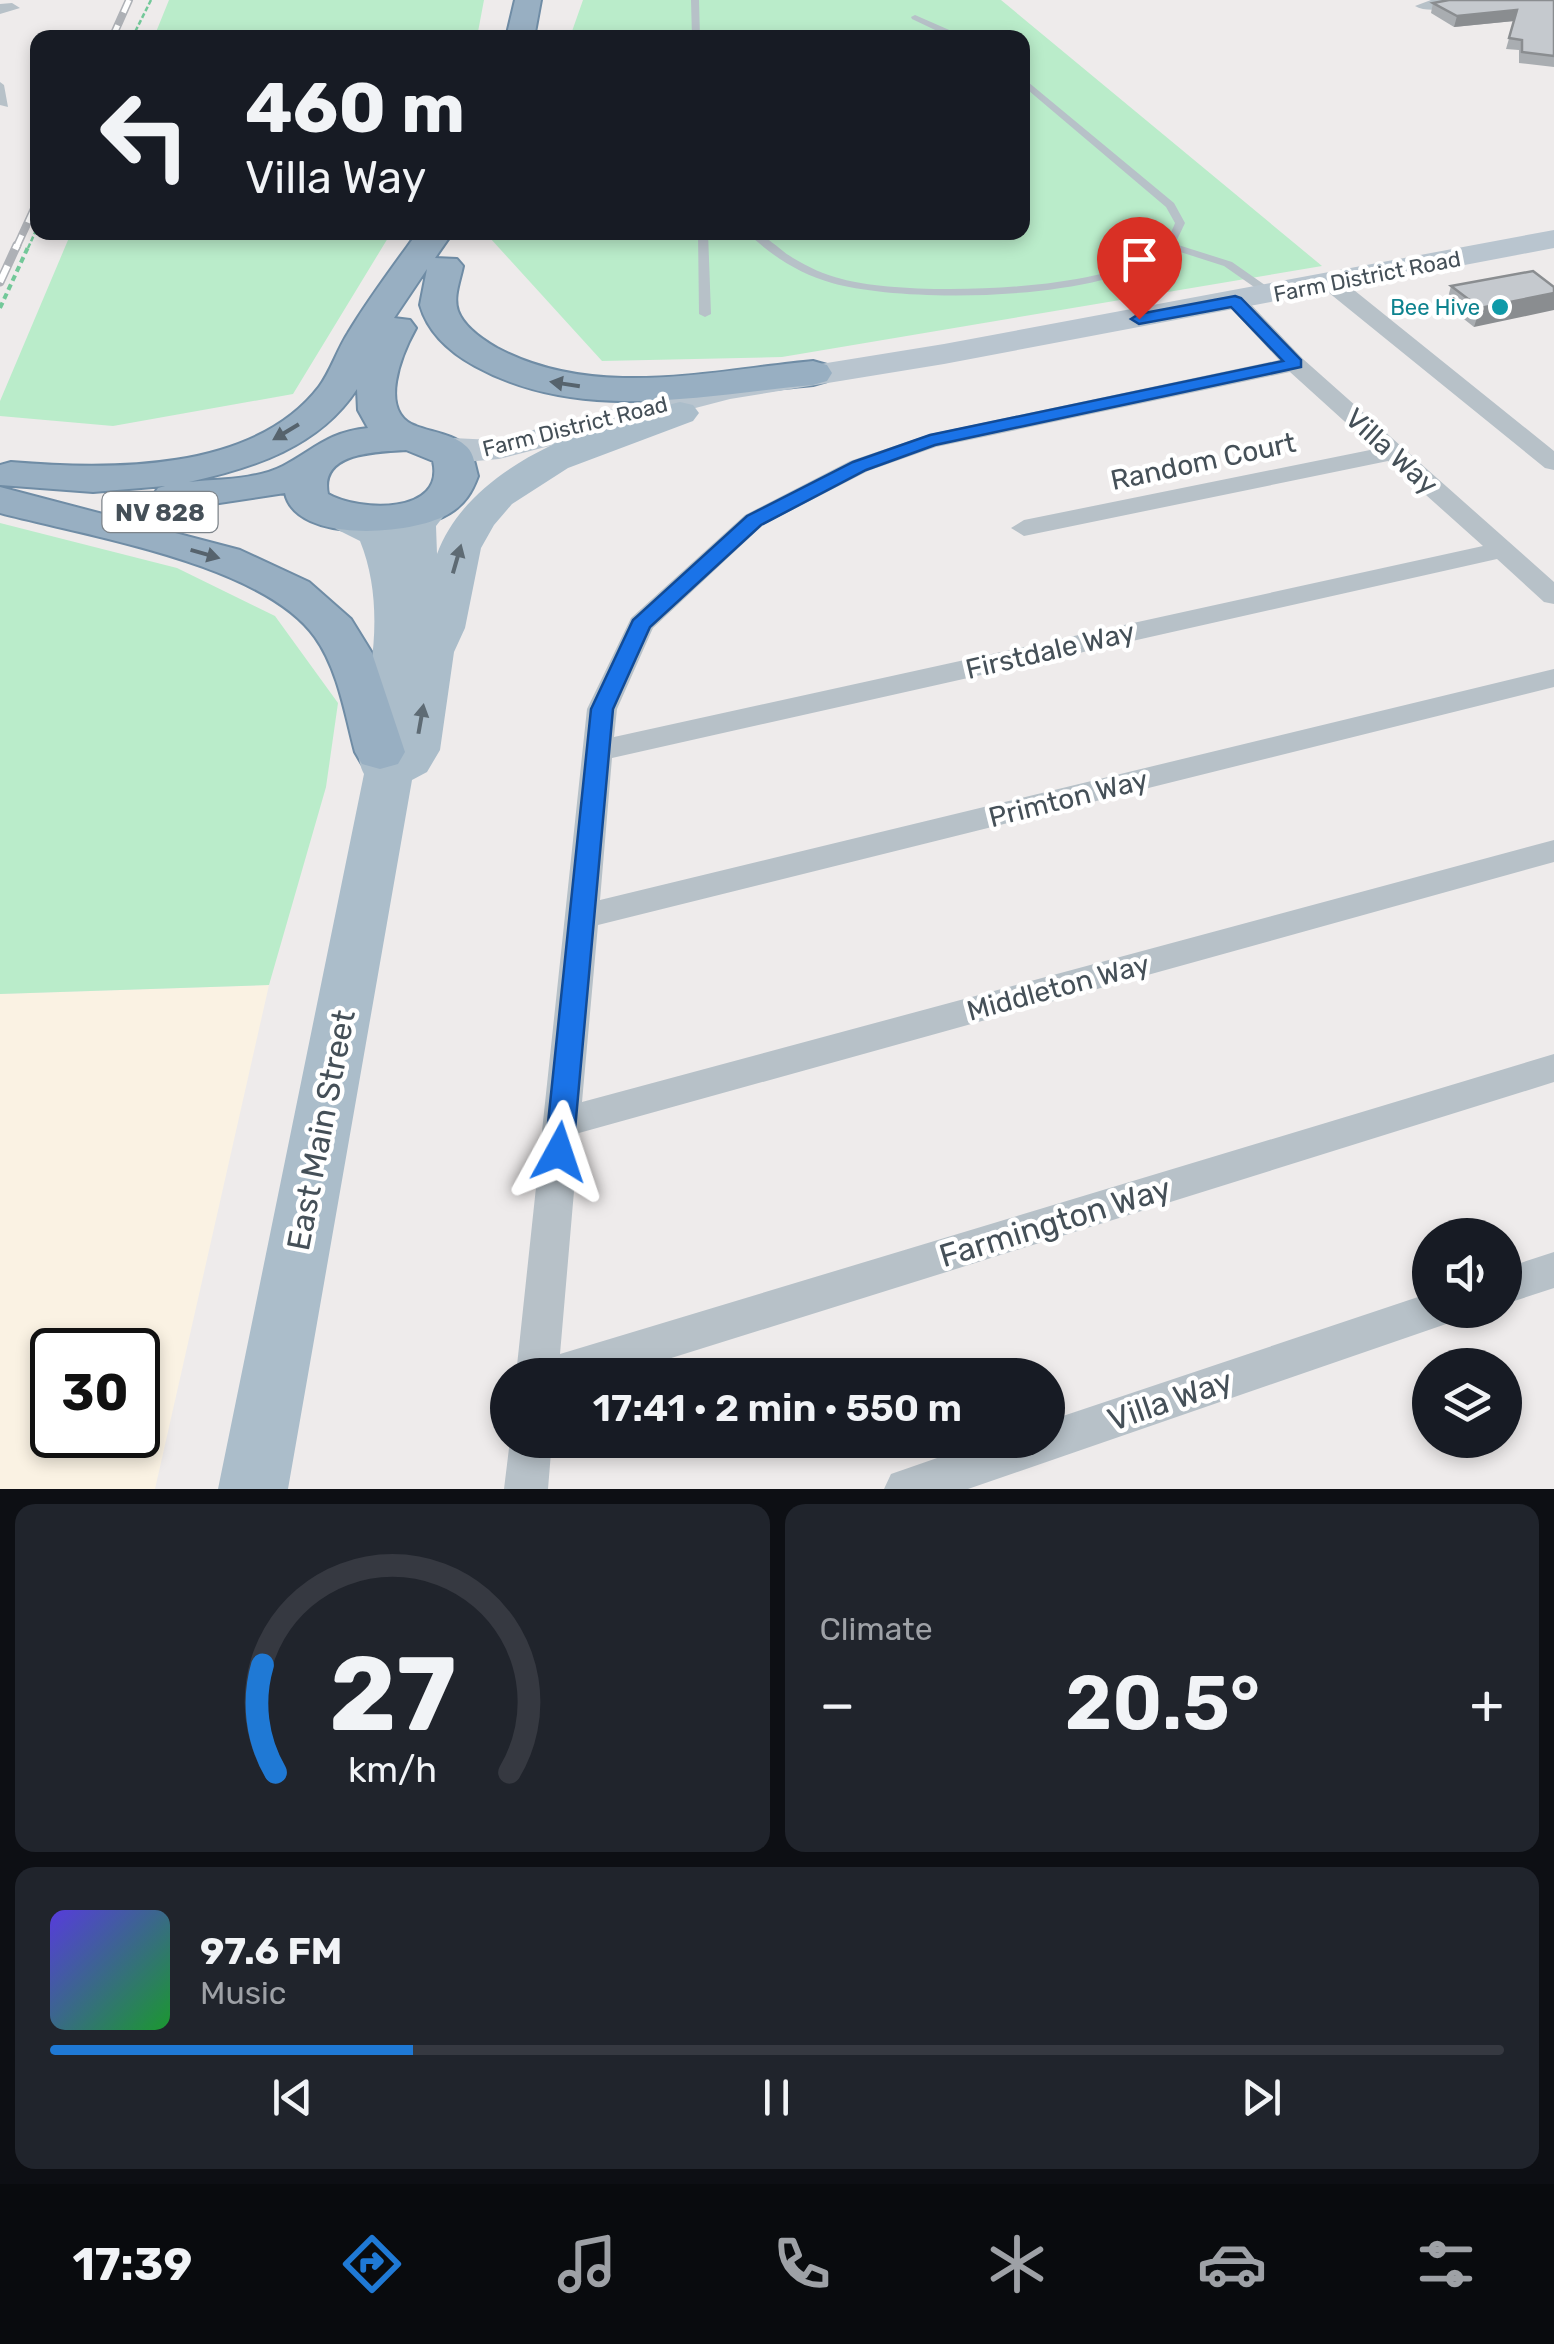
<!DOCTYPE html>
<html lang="en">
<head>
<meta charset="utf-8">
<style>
	body { margin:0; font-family:Rubik,sans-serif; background:#20242c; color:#f1f3f6; height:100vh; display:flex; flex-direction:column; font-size:38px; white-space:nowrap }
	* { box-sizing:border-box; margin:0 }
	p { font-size:32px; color:#9ea1a6 }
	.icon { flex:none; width:55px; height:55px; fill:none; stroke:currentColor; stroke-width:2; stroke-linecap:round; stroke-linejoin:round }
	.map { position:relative; height:1489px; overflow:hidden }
	.drawer { display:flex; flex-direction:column; gap:15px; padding:15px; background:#0d0f14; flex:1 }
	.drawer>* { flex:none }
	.top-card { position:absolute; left:30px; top:30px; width:1000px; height:210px; border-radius:20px; box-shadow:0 5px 15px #0003; background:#171b24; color:#f1f3f6; overflow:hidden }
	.tools { position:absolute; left:1412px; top:1218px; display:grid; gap:20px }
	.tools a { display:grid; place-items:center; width:110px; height:110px; border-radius:50%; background:#171b24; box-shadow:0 5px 15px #0003; font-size:50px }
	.speed { position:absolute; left:30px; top:1328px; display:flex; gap:20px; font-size:50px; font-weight:700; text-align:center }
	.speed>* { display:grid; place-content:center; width:130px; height:130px; border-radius:50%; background:#171b24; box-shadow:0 5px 15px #0003; line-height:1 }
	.speed .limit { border:5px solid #111; border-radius:15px; background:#fff; color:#111 }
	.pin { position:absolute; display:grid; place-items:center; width:85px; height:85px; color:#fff; margin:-102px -42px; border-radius:50% 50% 50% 0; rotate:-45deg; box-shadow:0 0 10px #0007 }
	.pin .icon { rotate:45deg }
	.me { position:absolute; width:110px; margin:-55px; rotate:5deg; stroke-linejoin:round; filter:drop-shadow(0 0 8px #0008) }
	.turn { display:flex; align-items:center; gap:35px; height:210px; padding:0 50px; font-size:45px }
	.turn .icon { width:130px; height:130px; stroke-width:2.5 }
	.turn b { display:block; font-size:70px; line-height:85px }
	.big { font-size:75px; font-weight:600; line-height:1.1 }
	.drawer .tile { flex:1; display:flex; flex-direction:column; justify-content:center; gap:15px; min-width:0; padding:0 35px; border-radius:20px; background:#20242c }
	.drawer .dial { align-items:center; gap:0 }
	.dial svg { height:260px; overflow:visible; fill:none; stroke:#363941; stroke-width:7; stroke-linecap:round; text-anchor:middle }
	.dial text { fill:#f1f3f6; stroke:none }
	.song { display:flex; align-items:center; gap:30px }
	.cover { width:120px; height:120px; border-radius:15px; background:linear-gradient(135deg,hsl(250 70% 55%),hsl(130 70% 35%)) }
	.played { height:10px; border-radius:5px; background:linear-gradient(90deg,#1f79d5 25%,#363941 25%) }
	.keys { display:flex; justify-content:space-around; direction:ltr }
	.heat { display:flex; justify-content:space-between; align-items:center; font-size:55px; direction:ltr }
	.drawer .tiles { flex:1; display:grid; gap:15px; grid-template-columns:1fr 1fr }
	.tile:last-child { grid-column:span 2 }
	.trip { position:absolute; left:490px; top:1358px; width:575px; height:100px; border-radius:50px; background:#171b24; box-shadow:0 5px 15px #0003; font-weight:600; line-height:100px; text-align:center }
	.tabs { display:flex; height:160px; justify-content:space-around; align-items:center; background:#090b0e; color:#9ea1a6 }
	.tabs .icon { width:70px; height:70px }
	.tabs .selected { color:#1f79d5 }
	.tabs b { font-size:45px; color:#f1f3f6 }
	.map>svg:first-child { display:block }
	.commercial { fill:#faf2e3; fill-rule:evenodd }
	.green { fill:#baecca }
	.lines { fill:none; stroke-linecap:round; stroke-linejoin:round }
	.trunk-casing { stroke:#6f8ca5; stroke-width:4 }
	.path-far1 { stroke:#73c899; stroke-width:2.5; stroke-dasharray:5 2.5; stroke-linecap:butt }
	.path { stroke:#73c899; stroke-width:4; stroke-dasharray:6 4; stroke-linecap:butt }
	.service { fill:#b7c1c8; fill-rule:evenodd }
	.minor { fill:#b7c1c8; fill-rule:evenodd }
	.secondary { fill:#b9c5cf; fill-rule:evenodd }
	.primary { fill:#abbdca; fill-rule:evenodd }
	.trunk { fill:#98afc2; fill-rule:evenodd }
	.rail-far1-casing { stroke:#aeb1b6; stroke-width:8 }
	.rail-casing { stroke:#aeb1b6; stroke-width:9 }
	.rail-far1 { stroke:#fff; stroke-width:5; stroke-dasharray:14; stroke-linecap:butt }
	.rail { stroke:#fff; stroke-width:6; stroke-dasharray:18; stroke-linecap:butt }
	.wall { fill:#a9adb1 }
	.shaded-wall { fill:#8a8d90 }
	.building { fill:#c5c9ce; stroke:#8a8d90; stroke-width:2.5 }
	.oneway { fill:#56636d }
	.oneway2 { fill:#5e6b74 }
	.route { fill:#1a73e8; stroke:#114b97; stroke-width:2.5 }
	.culture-dot { fill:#0f9aa8; stroke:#fff; stroke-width:4 }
	.labels { text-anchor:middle; stroke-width:9; stroke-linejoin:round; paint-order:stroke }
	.far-street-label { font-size:22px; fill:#455058; stroke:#fff }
	.far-culture-label { font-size:22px; fill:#0d838f; stroke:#fff; text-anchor:end }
	.shield { fill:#fff; stroke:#7d848a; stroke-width:2.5 }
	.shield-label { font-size:25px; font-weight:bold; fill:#455058 }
	.street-label { font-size:28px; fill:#455058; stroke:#fff }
	.near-street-label { font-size:32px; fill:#455058; stroke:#fff }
</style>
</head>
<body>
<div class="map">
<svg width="1554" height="1489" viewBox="0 0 1554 1489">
	<rect width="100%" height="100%" fill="#eeebeb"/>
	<!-- commercial -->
	<path class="commercial" d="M269,985L155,1489H0V994ZM52,1350H138V1435H52Z"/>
	<!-- green -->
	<path class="green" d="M169,0H484L477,37H154Z
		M583,0H1001L1322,266L782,357L602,361L490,238L492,232H1022V38L570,37Z
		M71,233V232L391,233L293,394L113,426L0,416V401Z
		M0,523L177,568L275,616L338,703L326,787L269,985L0,994Z"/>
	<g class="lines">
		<defs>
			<path id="trunk" d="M515,0H541L534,38H506Z
				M418,232H453L435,258L457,259L463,266C460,281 453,297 458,311C464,327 483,340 497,348C595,400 708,371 813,361L827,365L832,373L827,381L813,385C700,395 580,424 475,366C451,353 428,333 420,305L427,269L394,318L410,320L416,328C402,353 377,412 416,426C431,432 454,434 467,447C474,454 475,466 478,476C472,492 465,504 450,513C416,535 296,545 285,493L173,510L158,506L152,497L158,488L165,486L93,492L0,485V465L11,462C107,470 253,473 319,387C331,371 337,350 348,333C369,298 394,265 418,232ZM357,389L358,410L368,428C328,432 315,449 283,466C256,480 218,479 189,482C253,468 319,447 357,389ZM406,450L433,461C446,515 359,512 328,494C319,452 376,452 406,450Z
				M0,487L240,550L309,582L351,619L372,653L405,752L398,764L380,769L362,764L355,752C345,714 338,669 315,637C262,563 86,536 0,513Z"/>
		</defs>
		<!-- trunk casing -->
		<use href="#trunk" class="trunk-casing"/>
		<!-- path-far1 -->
		<path class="path-far1" d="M132,38L151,0
			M28,248L38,226"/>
		<!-- path -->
		<path class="path" d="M0,308L29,245"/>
		<!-- service -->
		<path class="service" d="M691,0H699L700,38H692Z
			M915,15L963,36L964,38H952L912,19L911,17Z
			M1022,77L1174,203L1185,223L1175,244L1232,262L1275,292V296H1267L1224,266L1171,249C1113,302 905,304 832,283C800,274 771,256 747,232C765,232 778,249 793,258C808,267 825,275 842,279C906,297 1109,293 1159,249C1167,242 1171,233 1175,223L1166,207L1022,85Z
			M0,82L4,85L8,107L0,105Z
			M698,232H708L711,314L705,317L699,314Z"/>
		<!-- minor -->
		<path class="minor" d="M1431,0H1473C1460,8 1428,14 1415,6Z
			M0,4L12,3L20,8L0,14Z
			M1331,277L1339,278L1554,451V470L1545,468L1323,288L1320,283Z
			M1235,294L1243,296L1303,359L1554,582V604L1544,602L1497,559L612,758L600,900L1554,669V687L598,925L582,1102L1554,840V862L579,1133L560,1354L1554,1054V1082L617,1375H516L587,709L631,618L745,515L850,461L930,434L1279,360L1224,301ZM1290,372L1375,449L1024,520L1011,528L1024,536L1388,461L1483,546L614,737L617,709L653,628L763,525L868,471L936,447Z
			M1554,1252V1288L1505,1304V1268Z
			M1430,1293V1310H1455L1449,1323L968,1489H884L891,1474L989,1440H1048V1421Z
			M510,1440H552L548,1489H504Z"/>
		<!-- secondary -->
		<path class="secondary" d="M1554,230V248L944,364L730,399L499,459L465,462L429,454L424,447L429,440C447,435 476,441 498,439L728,379L944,344Z"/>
		<!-- primary -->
		<path class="primary" d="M680,402L693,405L699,413L693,421L568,468L512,504L494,525L481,548L465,628L454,652L440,750L427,772L412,780L288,1489H218L364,774C348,744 367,698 371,666C377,625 376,580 360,541L336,529L330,520L336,511C357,506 378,515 394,529L416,499L430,496L444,499L450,508L436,526L437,554C471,463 593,423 680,402Z"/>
		<!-- trunk -->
		<use href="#trunk" class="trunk"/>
		<defs>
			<path id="rail-far1" d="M112,38L129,0
				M16,248L38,200"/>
			<path id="rail" d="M0,282L17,245"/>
		</defs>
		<!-- rail-far1 casing -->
		<use href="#rail-far1" class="rail-far1-casing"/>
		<!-- rail casing -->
		<use href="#rail" class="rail-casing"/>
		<!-- rail-far1 -->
		<use href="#rail-far1" class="rail-far1"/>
		<!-- rail -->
		<use href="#rail" class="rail"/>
	</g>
	<!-- wall -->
	<path class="wall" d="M1554,0V67L1519,63V50L1506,49L1514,21L1454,27L1431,13L1433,3Z
		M1533,271L1474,327L1446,305L1451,286Z"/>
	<!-- shaded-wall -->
	<path class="shaded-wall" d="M1517,10L1514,21L1454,27L1457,16Z
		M1554,293V310L1474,327L1480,308Z"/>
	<!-- building -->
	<path class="building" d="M1449,0H1554V56L1522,52V40L1509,38L1517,10L1457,16L1433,3Z
		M1533,271L1554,287V293L1480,308L1451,286Z"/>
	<!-- one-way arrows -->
	<defs><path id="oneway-solid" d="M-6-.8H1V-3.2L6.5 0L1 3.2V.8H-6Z" transform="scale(2.5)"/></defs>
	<g class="oneway">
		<use href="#oneway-solid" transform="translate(565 384) rotate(-171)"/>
		<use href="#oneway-solid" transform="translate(286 432) rotate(149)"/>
		<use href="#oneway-solid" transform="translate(205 554) rotate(16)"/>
	</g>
	<g class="oneway2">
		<use href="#oneway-solid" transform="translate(457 559) rotate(-74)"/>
		<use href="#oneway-solid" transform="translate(421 719) rotate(-80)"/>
	</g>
	<!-- route -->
	<path class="route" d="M1235,296L1241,298L1301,360V367L935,445L866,470L761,525L650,627L613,709L573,1152L569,1161L559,1164L549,1161L545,1152L591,709L633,620L747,516L853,462L930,435L1283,361L1231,307L1139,324L1131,319L1139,314Z"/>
	<!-- markers -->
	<circle class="culture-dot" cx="1500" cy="307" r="10"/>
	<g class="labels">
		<!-- far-street labels -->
		<g class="far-street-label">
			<text transform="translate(1367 276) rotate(-11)" y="8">Farm District Road</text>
			<text transform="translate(575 426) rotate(-14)" y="8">Farm District Road</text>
		</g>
		<!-- far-culture labels -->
		<g class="far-culture-label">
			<text x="1480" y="315">Bee Hive</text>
		</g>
		<!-- shield labels -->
		<rect class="shield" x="102.5" y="492" width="115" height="40" rx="8"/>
		<g class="shield-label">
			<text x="160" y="521">NV 828</text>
		</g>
		<!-- street labels -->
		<g class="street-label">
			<text transform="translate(1392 451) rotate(42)" y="10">Villa Way</text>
			<text transform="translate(1203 461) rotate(-12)" y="10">Random Court</text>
			<text transform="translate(1050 650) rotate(-13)" y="10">Firstdale Way</text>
			<text transform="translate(1068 798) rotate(-14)" y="10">Primton Way</text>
			<text transform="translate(1058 987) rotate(-15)" y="10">Middleton Way</text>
		</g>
		<!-- near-street labels -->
		<g class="near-street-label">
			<text transform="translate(321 1130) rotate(-79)" y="11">East Main Street</text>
			<text transform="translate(1055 1222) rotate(-17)" y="11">Farmington Way</text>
			<text transform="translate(1170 1400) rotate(-19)" y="11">Villa Way</text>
		</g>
	</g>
</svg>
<div class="tools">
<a><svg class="icon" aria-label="sound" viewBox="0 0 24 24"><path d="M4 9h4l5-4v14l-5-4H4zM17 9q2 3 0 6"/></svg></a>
<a><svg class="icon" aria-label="layers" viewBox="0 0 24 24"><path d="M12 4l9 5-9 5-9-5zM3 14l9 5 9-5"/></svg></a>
</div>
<div class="speed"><div class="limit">30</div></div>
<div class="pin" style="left:1139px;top:319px;background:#d93025"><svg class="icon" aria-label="arrive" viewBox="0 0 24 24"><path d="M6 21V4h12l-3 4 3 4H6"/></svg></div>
<svg class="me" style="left:559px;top:1152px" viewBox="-20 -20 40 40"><path d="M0-17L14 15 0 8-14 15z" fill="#1a73e8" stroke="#fff" stroke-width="4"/></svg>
<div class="trip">17:41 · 2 min · 550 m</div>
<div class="top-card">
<div class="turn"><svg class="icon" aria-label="left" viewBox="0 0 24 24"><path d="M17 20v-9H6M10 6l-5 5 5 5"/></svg><div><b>460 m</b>Villa Way</div></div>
</div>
</div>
<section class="drawer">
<div class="tiles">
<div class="tile dial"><svg viewBox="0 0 100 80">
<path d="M14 69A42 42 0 1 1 86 69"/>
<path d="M14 69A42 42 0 0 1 10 36" stroke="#1f79d5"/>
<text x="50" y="56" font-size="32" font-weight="700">27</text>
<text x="50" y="72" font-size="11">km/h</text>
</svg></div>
<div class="tile"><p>Climate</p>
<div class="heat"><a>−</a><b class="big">20.5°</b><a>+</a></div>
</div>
<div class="tile">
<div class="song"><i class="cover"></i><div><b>97.6 FM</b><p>Music</p></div></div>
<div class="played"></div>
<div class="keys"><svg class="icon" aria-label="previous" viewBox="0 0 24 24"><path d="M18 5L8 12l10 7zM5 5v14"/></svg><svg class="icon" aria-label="pause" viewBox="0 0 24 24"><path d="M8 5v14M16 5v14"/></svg><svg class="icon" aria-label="next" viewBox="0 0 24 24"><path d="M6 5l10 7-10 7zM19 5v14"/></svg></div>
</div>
</div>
</section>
<nav class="tabs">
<b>17:39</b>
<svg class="icon selected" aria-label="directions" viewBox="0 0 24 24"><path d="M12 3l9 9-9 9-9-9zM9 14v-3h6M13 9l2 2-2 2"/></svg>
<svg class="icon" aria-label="music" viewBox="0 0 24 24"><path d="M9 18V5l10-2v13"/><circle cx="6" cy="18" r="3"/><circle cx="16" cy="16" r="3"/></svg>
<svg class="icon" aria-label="phone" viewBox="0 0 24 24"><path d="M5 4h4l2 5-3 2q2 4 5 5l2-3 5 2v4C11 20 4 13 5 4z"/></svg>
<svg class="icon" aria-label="climate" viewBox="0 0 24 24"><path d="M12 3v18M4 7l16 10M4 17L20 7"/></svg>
<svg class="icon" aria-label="car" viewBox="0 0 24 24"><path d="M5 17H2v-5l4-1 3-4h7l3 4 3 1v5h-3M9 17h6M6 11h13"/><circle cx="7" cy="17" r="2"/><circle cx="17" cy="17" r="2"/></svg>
<svg class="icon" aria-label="filters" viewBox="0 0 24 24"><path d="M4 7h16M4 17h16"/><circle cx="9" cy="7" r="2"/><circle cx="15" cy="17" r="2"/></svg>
</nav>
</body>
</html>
